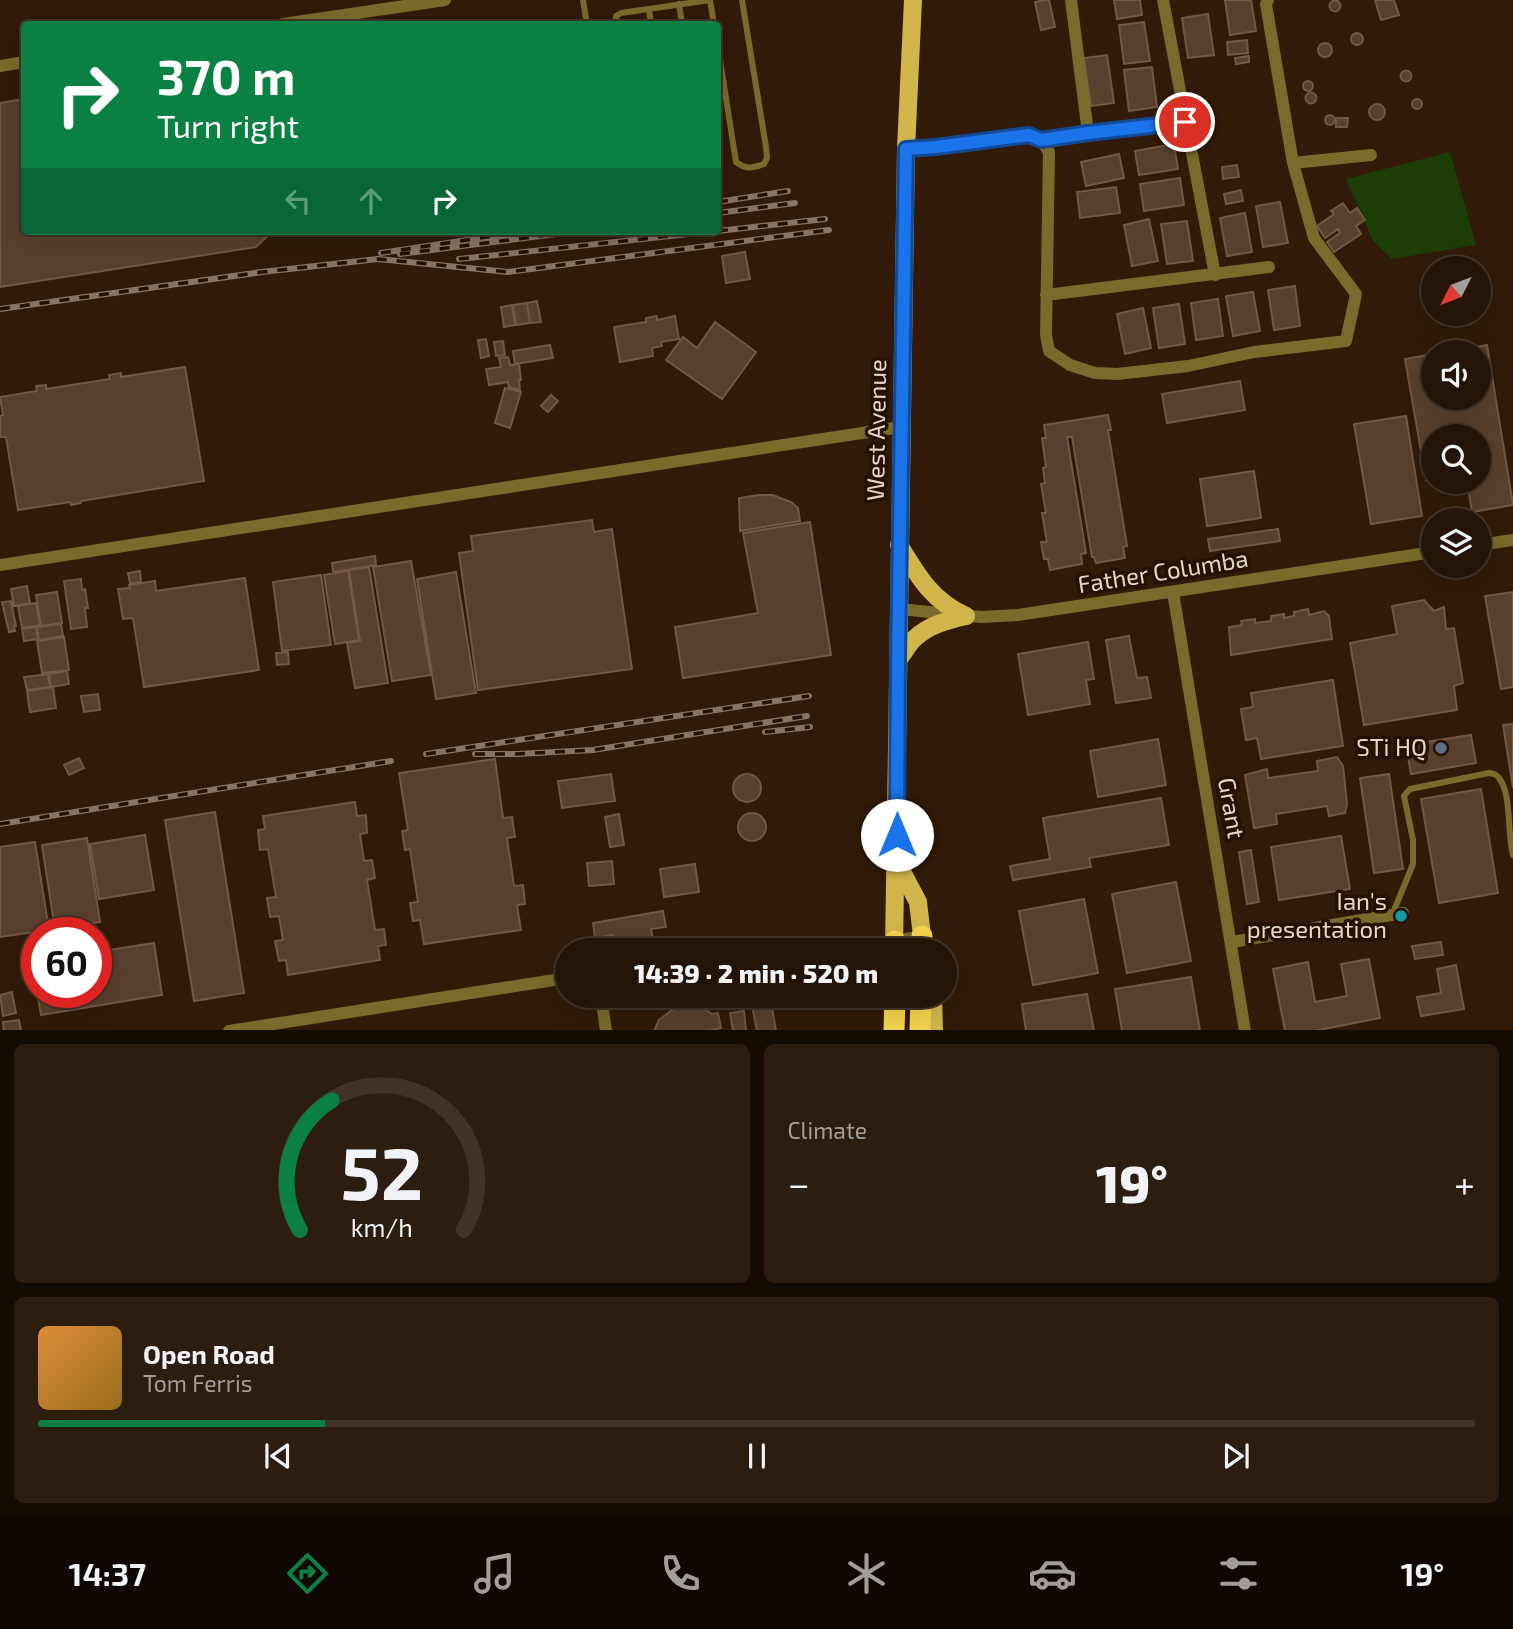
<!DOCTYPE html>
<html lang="en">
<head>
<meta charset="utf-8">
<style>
	body { margin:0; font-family:"Exo 2",sans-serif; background:#2d1d0f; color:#f1f3f6; height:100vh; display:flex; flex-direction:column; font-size:26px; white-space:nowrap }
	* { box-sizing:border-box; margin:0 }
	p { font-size:23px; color:#a39e9a }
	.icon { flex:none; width:38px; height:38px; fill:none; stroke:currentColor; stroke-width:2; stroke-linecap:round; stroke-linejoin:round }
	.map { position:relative; height:1030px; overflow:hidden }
	.sheet { display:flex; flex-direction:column; gap:14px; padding:14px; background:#140b03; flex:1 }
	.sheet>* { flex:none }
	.banner { position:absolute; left:21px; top:21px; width:700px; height:214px; border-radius:7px; box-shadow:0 7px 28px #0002,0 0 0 2px #423327; background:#0b8043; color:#fff; overflow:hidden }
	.needle { width:46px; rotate:228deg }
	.controls { position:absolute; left:1421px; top:256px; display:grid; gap:14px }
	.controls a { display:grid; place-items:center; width:70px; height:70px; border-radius:50%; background:#251405; box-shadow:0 7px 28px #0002,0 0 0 2px #423327; font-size:35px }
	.speed { position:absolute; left:21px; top:917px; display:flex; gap:14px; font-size:35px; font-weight:700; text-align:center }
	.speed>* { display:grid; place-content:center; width:91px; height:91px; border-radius:50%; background:#251405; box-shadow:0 7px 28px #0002,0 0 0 2px #423327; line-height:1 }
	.speed .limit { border:10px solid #d22; background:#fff; color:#111 }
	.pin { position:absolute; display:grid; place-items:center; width:60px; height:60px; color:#fff; margin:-30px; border:4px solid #fff; border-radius:50%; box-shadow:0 2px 7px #0007 }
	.me { position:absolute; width:77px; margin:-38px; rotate:0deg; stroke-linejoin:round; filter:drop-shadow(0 0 5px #0008) }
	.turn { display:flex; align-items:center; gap:24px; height:147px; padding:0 21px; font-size:32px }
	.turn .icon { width:91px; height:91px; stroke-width:2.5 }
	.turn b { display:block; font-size:49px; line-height:60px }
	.lanes { display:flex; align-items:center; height:66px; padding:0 21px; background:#0003; justify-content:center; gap:35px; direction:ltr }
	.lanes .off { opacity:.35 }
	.big { font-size:52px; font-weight:800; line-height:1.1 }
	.sheet .tile { flex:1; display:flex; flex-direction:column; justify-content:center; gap:10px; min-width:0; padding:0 24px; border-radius:10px; background:#2d1d0f }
	.sheet .dial { align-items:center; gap:0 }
	.dial svg { height:182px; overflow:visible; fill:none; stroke:#423327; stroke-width:7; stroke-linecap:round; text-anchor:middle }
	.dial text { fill:#f1f3f6; stroke:none }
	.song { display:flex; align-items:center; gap:21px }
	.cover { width:84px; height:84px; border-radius:10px; background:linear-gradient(135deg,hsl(30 70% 55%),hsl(40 70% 35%)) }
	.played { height:7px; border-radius:4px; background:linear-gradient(90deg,#0b8043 20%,#423327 20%) }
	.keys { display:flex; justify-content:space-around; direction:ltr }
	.heat { display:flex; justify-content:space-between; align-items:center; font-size:38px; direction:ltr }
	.sheet .tiles { flex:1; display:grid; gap:14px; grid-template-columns:1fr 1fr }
	.tile:last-child { grid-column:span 2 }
	.trip { position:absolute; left:555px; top:938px; width:402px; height:70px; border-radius:35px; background:#251405; box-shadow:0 7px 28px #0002,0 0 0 2px #423327; font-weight:800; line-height:70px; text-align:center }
	.dock { display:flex; height:112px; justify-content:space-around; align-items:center; background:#0f0802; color:#a39e9a }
	.dock .icon { width:49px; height:49px }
	.dock .current { color:#0b8043 }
	.dock b { font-size:32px; color:#f1f3f6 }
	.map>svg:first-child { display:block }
	.green { fill:#1c3d05 }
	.building { fill:#59402c; stroke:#735844; stroke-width:2 }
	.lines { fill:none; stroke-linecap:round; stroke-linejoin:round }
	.lane { stroke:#7a6a2b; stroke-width:6 }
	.street { stroke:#7a6a2b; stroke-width:12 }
	.primary { stroke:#d0b64b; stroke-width:18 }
	.highway { stroke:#f4d44e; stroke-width:21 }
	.rail-casing { stroke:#877464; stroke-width:6 }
	.rail { stroke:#261101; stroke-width:3.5; stroke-dasharray:10; stroke-linecap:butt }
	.route-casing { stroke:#114b97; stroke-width:18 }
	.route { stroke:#1a73e8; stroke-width:12 }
	.service-dot { fill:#5c6f8a; stroke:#261101; stroke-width:2.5 }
	.culture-dot { fill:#0f9aa8; stroke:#261101; stroke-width:2.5 }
	.labels { text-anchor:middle; stroke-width:7; stroke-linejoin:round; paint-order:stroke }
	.street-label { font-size:24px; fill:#e5d6ca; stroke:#261101 }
	.poi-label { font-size:24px; fill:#e5d6ca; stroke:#261101; text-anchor:end }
</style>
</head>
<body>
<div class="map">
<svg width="1513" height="1031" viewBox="0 0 1513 1031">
	<rect width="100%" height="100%" fill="#311a07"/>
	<!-- green -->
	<path class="green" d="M1450,152L1476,245L1392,259L1373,241L1346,179Z"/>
	<!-- building -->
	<path class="building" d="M1045,0H1049L1055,27L1041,30L1035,2Z
		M1114,0H1140L1142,15L1117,19Z
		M1225,0H1251L1256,31L1230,35Z
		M1375,0H1394L1399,15L1381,20Z
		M1329.5 6a5.5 5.5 0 1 1 11 0a5.5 5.5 0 1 1-11 0Z
		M1208,14L1214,55L1188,58L1182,18Z
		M1144,22L1150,61L1124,64L1119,25Z
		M1351 39a6 6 0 1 1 12 0a6 6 0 1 1-12 0Z
		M1247,40L1248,53L1228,55L1227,42Z
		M1318 50a7 7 0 1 1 14 0a7 7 0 1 1-14 0Z
		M1107,55L1114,103L1091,106L1084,58Z
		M1249,56V62L1236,64L1235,58Z
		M1152,67L1157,107L1129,111L1124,70Z
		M1400.5 76a5.5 5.5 0 1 1 11 0a5.5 5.5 0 1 1-11 0Z
		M1303 86a5 5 0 1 1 10 0a5 5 0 1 1-10 0Z
		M1305.5 98a5.5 5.5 0 1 1 11 0a5.5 5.5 0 1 1-11 0Z
		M1412 104a5 5 0 1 1 10 0a5 5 0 1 1-10 0Z
		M24,99V231H273L256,247L0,287V103Z
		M1369 112a8 8 0 1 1 16 0a8 8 0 1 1-16 0Z
		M1325 120a5 5 0 1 1 10 0a5 5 0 1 1-10 0Z
		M1336,118H1348L1347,127H1336Z
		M1174,144L1178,169L1139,175L1135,151Z
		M1119,154L1124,178L1086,186L1081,162Z
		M1237,165L1239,177L1223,179L1222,167Z
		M1180,178L1184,205L1144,211L1140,184Z
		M1116,187L1120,213L1080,218L1077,192Z
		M1241,190L1243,201L1226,204L1224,194Z
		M1280,202L1288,243L1263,247L1256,206Z
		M1343,203L1350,213L1357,208L1365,220L1356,226L1361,234L1334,252L1327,242L1340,233L1338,229L1325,238L1317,226L1334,214L1331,211Z
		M1245,213L1252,252L1227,256L1220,218Z
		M1149,219L1158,261L1132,266L1124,225Z
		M1187,221L1193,261L1167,264L1161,224Z
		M745,252L750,279L726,283L722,256Z
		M1295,286L1300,326L1274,330L1268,290Z
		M1253,292L1260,331L1233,336L1226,296Z
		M1218,299L1223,336L1196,340L1191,303Z
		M537,301L541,322L530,323L527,303Z
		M527,303L530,323L516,325L513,305Z
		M1179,304L1185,344L1159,348L1153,308Z
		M512,305L515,325L504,327L501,307Z
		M1143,308L1151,348L1125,354L1117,314Z
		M657,316V320L675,316L679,339L661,342L662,346L652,348L653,356L620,362L614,327L646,322V318Z
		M715,322L756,352L722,399L666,360L683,337L697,348Z
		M486,339L489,356L481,358L478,340Z
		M503,341L505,355L496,356L494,342Z
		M550,345L553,358L515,364L513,351Z
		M1487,345L1513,505L1472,512L1467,481H1479V436H1433V479L1426,480L1405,359L1433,354V397H1479V352H1447Z
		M508,357L510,365L519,364L521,380H519L520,390L509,387L508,382L489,385L486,369L501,367L499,358Z
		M185,367L204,481L81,501V503L71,505L70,502L18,510L6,437H1L0,434V416L3,415L0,397L37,391L36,386L46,385V389L110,379L109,375L121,373V377Z
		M1240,381L1245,410L1167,423L1162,394Z
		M505,388L521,392L510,428L495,423Z
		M551,395L558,401L548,412L541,406Z
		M1108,415L1111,430H1108L1127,546L1123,547L1125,558L1096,563L1094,557H1092L1072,437H1067L1086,553L1081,554L1082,564L1050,570L1048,559H1044L1041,542H1047L1042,513H1046L1041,484L1045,483L1043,468L1046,467L1042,438H1046L1044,425Z
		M1406,416L1422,516L1371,524L1354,424Z
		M1254,471L1261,518L1207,526L1200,479Z
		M759,495H773L791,502L798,508L800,521L740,531L739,498Z
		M592,520L594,532L612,529L632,669L478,690L459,553L473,551L471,536Z
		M810,522L831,655L683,678L675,627L758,613L743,533Z
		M1278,529L1280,541L1210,551L1208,539Z
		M375,556L376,565L333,572L332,563Z
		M411,561L431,675L392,681L373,567Z
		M369,567L388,683L355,688L347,643L360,641L349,570Z
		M140,571L141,582L130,583L128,573Z
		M348,571L359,640L335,644L324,575Z
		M456,572L476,693L436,699L417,579Z
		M321,575L331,645L282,651L273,582Z
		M245,578L259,670L144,687L133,618L123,619L118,589L130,588L129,585L155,581L156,591Z
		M81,579L82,590L85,589L88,608H85L87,627L71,629L64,581Z
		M27,586L30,603L14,606L11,589Z
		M57,592L62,623L41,626L36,595Z
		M1513,592V687L1501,689L1485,596Z
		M1424,600L1434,611L1444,607L1446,629L1454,628L1463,683L1454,686L1457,710L1364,725L1350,643L1397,634L1392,606Z
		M11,601L16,626H14L15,631L9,632L2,602Z
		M36,603L40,625L22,628L18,606Z
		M1308,609L1309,615L1324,611L1329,616L1332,639L1231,655L1229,627L1242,625L1241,621L1255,619V623L1271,621V616L1284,614V618L1294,616V612Z
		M61,624L63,636L39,640L37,627Z
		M36,627L38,639L24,641L22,629Z
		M1129,636L1137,678L1147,677L1151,698L1116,703L1106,640Z
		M64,637L69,670L42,673L37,641Z
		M1088,642L1094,679L1086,680L1090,704L1028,715L1018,654Z
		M288,652L289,664L277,665L276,653Z
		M67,671L69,684L51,687L49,674Z
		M48,674L50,687L27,690L24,677Z
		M1333,680L1343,746L1261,759L1257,738L1246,740L1241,709L1253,707L1251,693Z
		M53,687L56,708L30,712L27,691Z
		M98,694L100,710L84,712L81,696Z
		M1513,724V788L1503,725Z
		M1471,735L1476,763L1411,774L1406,745Z
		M1158,739L1166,785L1098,797L1090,751Z
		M1337,757L1343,766L1347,804L1345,813L1329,816L1327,806L1276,814L1277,824L1254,828L1245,775L1267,769L1268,778L1318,771L1317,761Z
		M79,758L84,768L69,775L64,765Z
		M495,759L503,818L512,817L515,837L507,838L514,886L523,885L525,904L517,905L521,930L424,944L420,920L413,921L410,903L418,902L410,849L405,850L402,831L408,830L399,773Z
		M733 788a14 14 0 1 1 28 0a14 14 0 1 1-28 0Z
		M611,774L615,801L562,808L558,781Z
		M1389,774L1403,869L1374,873L1360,778Z
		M1481,789L1498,893L1439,903L1421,799Z
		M1161,798L1169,845L1089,858L1091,867L1013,880L1010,866L1050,859L1043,818Z
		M355,802L357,816L366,815L367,833L360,834L364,861L372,860L375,878L367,880L375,930L384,929L386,945L378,946L380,960L288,975L286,960L279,961L275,941L283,940L279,916L270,917L267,898L276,897L268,849L260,850L258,830L265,829L263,816Z
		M215,812L244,993L194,1001L165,820Z
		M738 827a14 14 0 1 1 28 0a14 14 0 1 1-28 0Z
		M619,814L624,845L610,847L605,817Z
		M145,835L154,890L99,899L90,844Z
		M1341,836L1350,889L1279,900L1271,847Z
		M87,838L100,922L55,930L42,845Z
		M35,842L49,930L0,937V847Z
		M1251,850L1259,902L1247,904L1239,852Z
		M612,861L614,884L589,886L587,863Z
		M695,864L699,892L664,897L660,869Z
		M1176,882L1191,961L1127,973L1112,894Z
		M1084,899L1098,973L1033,985L1019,911Z
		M663,911L666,927L651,929L653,939L615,945L613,935L595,938L593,923Z
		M1441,942L1443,955L1415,959L1412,946Z
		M154,943L162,995L41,1015L37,992H96V952Z
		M1369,959L1380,1018L1314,1031H1285L1273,969L1308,962L1315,1002L1347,996L1341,964Z
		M1456,965L1464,1009L1421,1016L1417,997L1441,993L1437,969Z
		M1191,977L1200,1031H1122L1115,989Z
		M12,992L16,1013L3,1016L0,995Z
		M1087,994L1094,1031H1026L1022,1004Z
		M750,996H770L776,1031H757Z
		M689,1006L706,1010L712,1014L718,1013L721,1028L708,1031H654L659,1020L672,1010Z
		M744,1011L746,1031H733L730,1013Z
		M19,1020L21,1031H4L3,1022Z"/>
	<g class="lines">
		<!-- lane -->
		<path class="lane" d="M583,0L587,24
			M710,0L714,24
			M679,4L682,24
			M649,9L651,24
			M616,24V16L621,13L710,0
			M718,47L736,162C747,170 752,168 764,164L767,158L766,147L742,0
			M1393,913L1413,864V840L1404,796L1410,789L1489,773C1494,774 1496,774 1499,778C1512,794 1507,835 1513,855"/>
		<!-- street -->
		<path class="street" d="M1071,0L1088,133
			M1163,0L1186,122
			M283,24L445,0
			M0,66L24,62
			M1041,140L1049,152L1046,335L1049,351L1070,365L1095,373L1117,374L1188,366L1254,352L1346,341L1356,294L1314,238L1293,163L1266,4L1268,0
			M906,149L936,147L1029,135L1041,140L1088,133L1186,122L1215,275
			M1293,163L1371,155
			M1046,295L1269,267
			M1479,545L1513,540
			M0,565L901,427
			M1173,592L1245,1031
			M899,609L981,617L1018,615L1433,552
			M1232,942L1403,913
			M814,950L895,941L922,936
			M601,996L606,1031
			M229,1031L567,978"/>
		<!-- primary -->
		<path class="primary" d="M899,545C918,576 932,601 966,616
			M898,660C904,653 908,644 915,638C929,625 948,620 966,616
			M898,864L918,902L922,936L926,949
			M894,950L906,149L913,0
			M933,996L934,1031"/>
		<!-- highway -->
		<path class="highway" d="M895,950V941
			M922,950V936
			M894,1031L895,996
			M920,1031L921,996"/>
		<defs>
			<path id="rail" d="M718,202L788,191
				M718,213L795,203
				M718,231L825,219
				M381,253L527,231
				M400,254L579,231
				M459,259L716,231
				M0,309L262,272L378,259L508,272L829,230
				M765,732L810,727
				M426,754L809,696
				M475,754H517L593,750L807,716
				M0,824L391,761"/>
		</defs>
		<!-- rail casing -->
		<use href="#rail" class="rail-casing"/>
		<!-- rail -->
		<use href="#rail" class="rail"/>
	</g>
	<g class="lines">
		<defs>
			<path id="route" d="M897,835L898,660L906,149L936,147L1029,135L1041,140L1088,133L1185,122"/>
		</defs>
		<!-- route casing -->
		<use href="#route" class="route-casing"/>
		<!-- route -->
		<use href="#route" class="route"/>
	</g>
	<!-- markers -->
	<circle class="service-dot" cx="1441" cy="748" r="7"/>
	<circle class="culture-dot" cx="1401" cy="916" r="7"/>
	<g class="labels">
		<!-- street labels -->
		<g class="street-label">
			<text transform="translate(877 430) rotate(-89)" y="8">West Avenue</text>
			<text transform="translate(1163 572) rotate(-9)" y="8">Father Columba</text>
			<text transform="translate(1231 808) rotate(80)" y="8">Grant</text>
		</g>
		<!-- poi labels -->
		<g class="poi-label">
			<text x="1427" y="756">STi HQ</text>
			<text x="1387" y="910">Ian's<tspan x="1387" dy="28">presentation</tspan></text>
		</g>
	</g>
</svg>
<div class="controls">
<a><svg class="needle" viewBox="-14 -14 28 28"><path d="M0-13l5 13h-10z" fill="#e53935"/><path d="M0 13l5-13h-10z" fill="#a39e9a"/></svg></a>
<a><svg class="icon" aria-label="sound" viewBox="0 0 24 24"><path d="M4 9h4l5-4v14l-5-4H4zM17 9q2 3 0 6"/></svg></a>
<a><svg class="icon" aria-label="search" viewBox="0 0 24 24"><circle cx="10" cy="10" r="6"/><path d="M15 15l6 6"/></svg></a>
<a><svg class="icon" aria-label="layers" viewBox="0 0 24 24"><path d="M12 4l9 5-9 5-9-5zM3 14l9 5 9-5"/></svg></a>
</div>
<div class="speed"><div class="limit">60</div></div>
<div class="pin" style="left:1185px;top:122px;background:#d93025"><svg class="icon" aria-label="arrive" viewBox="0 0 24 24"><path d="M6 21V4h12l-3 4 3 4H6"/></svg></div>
<svg class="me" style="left:897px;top:835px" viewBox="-20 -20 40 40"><circle r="19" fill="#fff"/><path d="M0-13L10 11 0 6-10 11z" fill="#1a73e8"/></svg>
<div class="trip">14:39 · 2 min · 520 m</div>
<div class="banner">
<div class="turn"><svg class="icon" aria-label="right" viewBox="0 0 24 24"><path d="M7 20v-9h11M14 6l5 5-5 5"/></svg><div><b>370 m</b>Turn right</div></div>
<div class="lanes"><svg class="icon off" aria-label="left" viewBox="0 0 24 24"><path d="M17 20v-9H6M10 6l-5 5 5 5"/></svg><svg class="icon off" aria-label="ahead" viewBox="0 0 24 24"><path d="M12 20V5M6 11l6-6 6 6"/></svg><svg class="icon" aria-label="right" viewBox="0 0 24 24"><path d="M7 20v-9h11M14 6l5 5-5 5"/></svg></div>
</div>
</div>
<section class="sheet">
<div class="tiles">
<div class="tile dial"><svg viewBox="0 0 100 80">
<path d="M14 69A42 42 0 1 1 86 69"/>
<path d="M14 69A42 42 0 0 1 28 12" stroke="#0b8043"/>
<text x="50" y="56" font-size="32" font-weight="700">52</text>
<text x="50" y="72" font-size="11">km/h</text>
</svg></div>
<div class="tile"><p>Climate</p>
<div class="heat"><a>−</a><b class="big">19°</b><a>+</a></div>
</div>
<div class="tile">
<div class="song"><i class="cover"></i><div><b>Open Road</b><p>Tom Ferris</p></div></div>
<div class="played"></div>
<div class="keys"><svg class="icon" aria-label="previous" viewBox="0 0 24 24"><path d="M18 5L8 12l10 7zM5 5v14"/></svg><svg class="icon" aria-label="pause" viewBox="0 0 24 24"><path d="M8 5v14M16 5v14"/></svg><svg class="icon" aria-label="next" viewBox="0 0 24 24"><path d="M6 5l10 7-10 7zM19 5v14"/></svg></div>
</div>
</div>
</section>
<nav class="dock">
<b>14:37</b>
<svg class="icon current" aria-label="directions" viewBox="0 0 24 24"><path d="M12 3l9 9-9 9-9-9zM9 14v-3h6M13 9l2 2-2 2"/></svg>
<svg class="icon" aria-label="music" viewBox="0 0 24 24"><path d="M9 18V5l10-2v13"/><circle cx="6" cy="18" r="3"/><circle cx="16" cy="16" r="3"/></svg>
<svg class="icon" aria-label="phone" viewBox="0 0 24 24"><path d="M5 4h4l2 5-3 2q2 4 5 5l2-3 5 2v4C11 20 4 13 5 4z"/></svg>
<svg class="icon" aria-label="climate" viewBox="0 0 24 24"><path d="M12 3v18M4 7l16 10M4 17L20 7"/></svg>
<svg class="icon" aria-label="car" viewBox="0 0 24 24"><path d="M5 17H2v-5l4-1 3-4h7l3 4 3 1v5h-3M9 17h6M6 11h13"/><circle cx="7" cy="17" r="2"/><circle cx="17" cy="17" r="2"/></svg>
<svg class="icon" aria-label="filters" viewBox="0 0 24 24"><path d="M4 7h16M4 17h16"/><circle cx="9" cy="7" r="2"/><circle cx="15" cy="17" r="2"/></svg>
<b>19°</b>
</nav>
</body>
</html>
